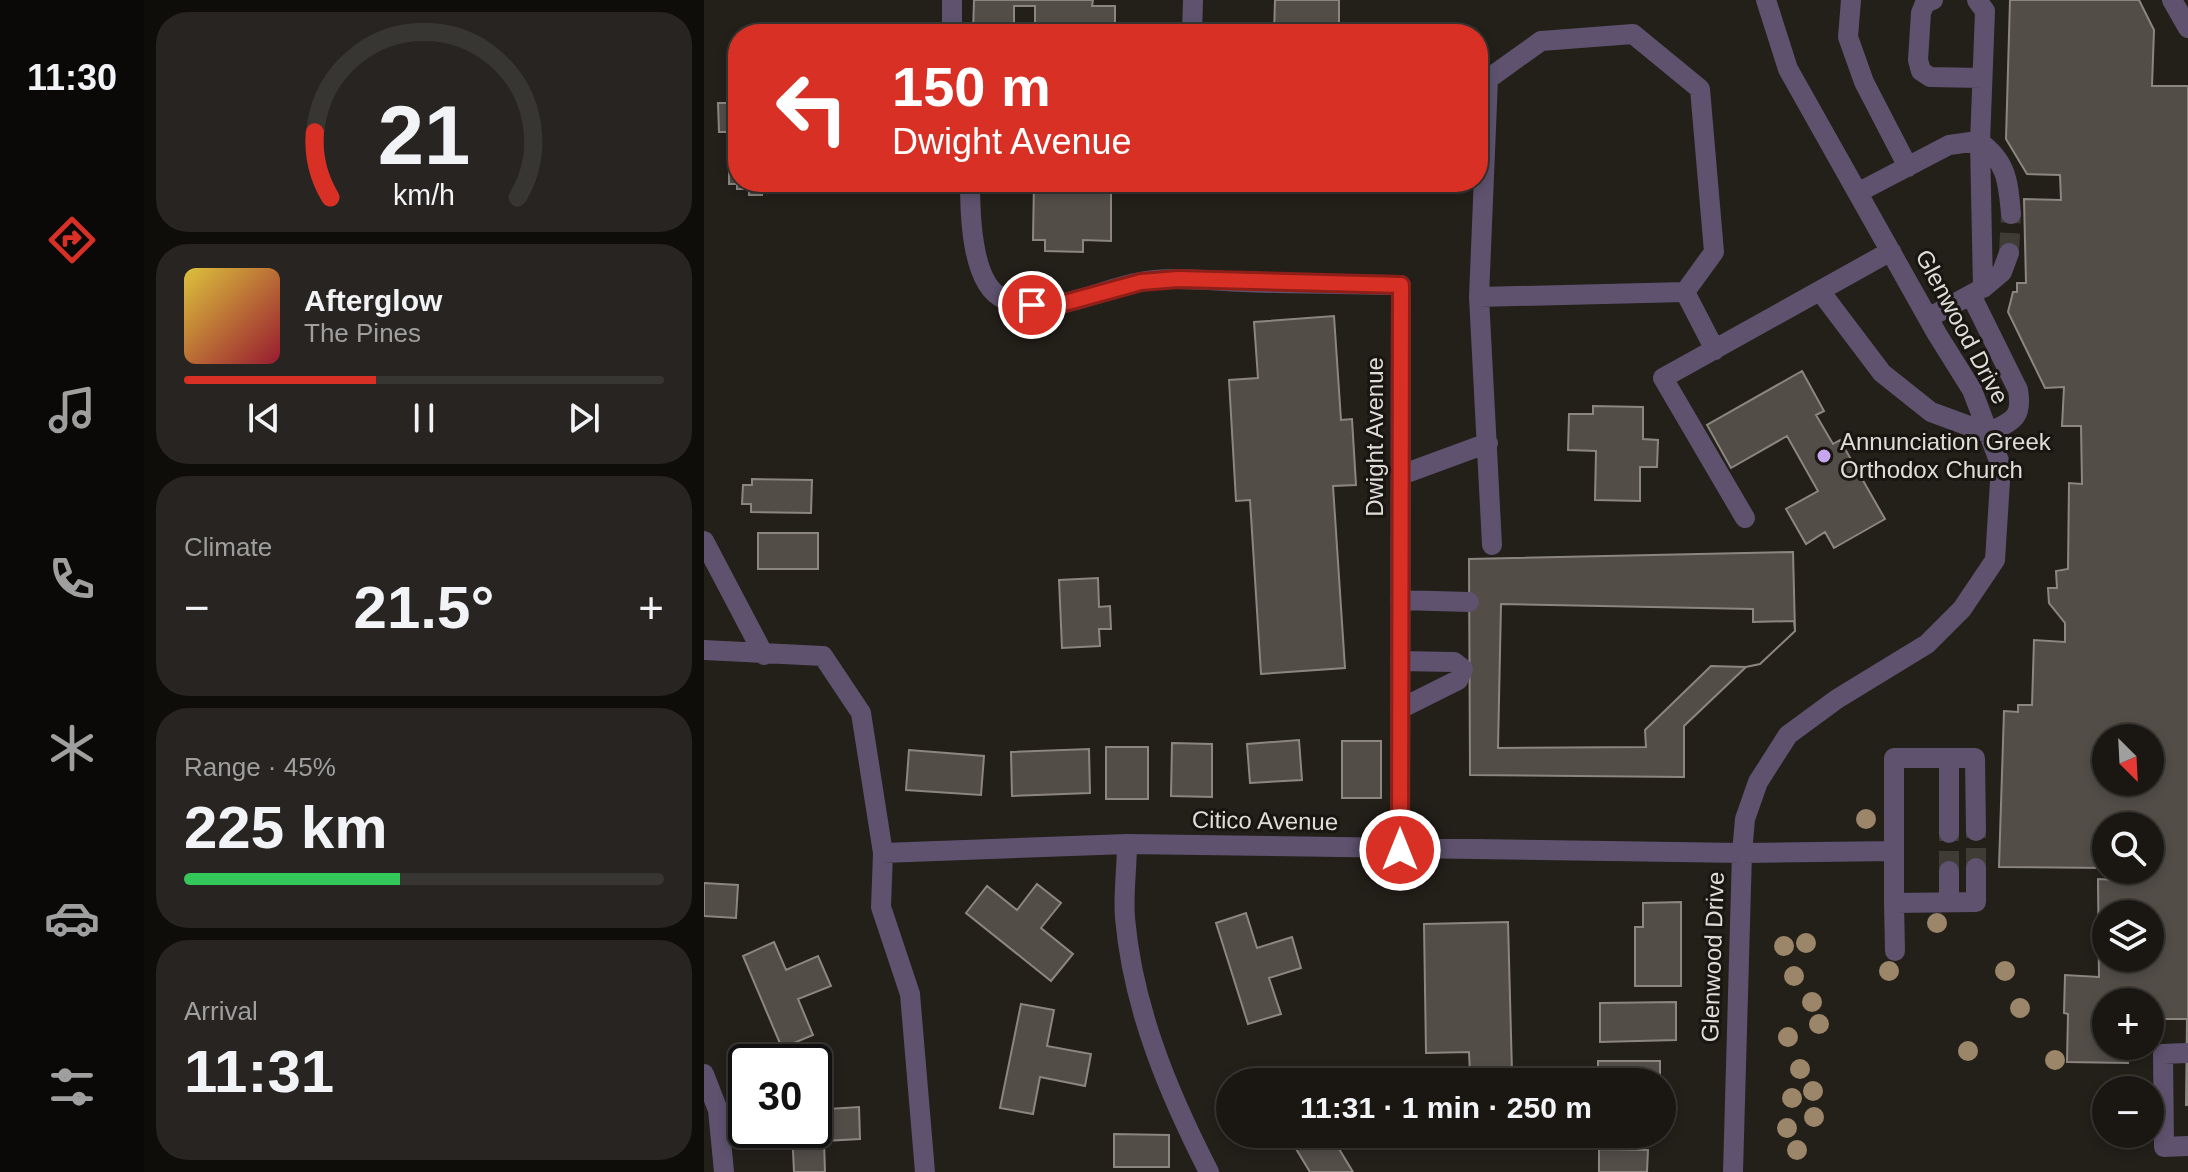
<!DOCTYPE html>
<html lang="en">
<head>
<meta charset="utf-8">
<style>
	body { margin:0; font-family:Arial,sans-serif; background:#272421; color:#f1f3f6; height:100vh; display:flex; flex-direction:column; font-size:30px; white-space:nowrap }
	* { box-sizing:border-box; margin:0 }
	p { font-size:26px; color:#9f9fa0 }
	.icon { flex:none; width:44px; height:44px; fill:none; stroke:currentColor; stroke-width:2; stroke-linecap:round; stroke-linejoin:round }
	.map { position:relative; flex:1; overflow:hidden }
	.side { display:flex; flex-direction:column; gap:12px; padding:12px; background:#0e0d0a; width:560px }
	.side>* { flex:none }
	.banner { position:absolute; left:24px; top:24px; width:760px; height:168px; border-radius:32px; box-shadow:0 4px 12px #0003,0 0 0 2px #383633; background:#d93025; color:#fff; overflow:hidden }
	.needle { width:52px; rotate:156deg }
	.fabs { position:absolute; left:1388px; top:724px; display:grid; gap:16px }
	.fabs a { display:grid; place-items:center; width:72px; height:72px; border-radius:50%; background:#1a1713; box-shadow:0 4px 12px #0003,0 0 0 2px #383633; font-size:40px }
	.speed { position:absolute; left:24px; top:1044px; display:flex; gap:16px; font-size:40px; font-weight:700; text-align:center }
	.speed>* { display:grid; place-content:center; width:104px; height:104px; border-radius:50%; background:#1a1713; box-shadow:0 4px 12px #0003,0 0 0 2px #383633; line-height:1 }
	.speed .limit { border:4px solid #111; border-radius:12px; background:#fff; color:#111 }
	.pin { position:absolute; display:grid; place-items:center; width:68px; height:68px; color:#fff; margin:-34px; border:4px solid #fff; border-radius:50%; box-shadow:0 2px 8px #0007 }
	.me { position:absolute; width:88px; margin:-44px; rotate:0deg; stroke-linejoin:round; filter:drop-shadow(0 0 6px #0008) }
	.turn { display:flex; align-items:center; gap:28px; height:168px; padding:0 32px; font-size:36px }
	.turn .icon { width:104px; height:104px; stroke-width:2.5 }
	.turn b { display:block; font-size:56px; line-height:68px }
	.big { font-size:60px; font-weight:700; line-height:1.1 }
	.side .tile { flex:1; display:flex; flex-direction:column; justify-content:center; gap:12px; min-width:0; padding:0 28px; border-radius:32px; background:#272421 }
	.side .dial { align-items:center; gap:0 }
	.dial svg { height:208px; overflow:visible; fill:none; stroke:#383633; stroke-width:7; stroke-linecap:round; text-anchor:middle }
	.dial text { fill:#f1f3f6; stroke:none }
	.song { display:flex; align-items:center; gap:24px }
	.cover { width:96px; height:96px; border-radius:12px; background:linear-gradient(135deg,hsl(50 70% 55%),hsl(350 70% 35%)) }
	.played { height:8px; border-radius:4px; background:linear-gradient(90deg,#d93025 40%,#383633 40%) }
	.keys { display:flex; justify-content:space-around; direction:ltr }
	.heat { display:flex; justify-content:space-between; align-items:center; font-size:44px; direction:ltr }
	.charge { height:12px; border-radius:6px; background:linear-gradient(90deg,#34c759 45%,#383633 0) }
	.trip { position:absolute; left:512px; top:1068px; width:460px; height:80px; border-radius:40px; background:#1a1713; box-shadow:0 4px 12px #0003,0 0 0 2px #383633; font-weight:700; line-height:80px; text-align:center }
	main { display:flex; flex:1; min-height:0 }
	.tab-bar { display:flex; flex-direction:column; width:144px; justify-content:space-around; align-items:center; background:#0a0908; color:#9f9fa0 }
	.tab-bar .icon { width:56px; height:56px }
	.tab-bar .current { color:#d93025 }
	.tab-bar b { font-size:36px; color:#f1f3f6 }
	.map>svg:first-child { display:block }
	.building { fill:#524d47; stroke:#8c8680; stroke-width:2; fill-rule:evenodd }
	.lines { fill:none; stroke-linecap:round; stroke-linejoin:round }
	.minor-tunnel { stroke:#3f3c36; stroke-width:20; stroke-dasharray:20 10; stroke-linecap:butt }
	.minor { stroke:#5e526e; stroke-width:20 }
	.tree { fill:#9c8669 }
	.route-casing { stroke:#8d1f18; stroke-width:20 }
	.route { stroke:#d93025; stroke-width:14 }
	.poi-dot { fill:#c8a6ef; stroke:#191510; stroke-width:3 }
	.labels { text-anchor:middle; stroke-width:6; stroke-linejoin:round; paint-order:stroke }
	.street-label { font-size:24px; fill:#dfddd9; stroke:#191510 }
	.poi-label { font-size:24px; fill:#dfddd9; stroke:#191510; text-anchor:start }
</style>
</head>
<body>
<main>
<nav class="tab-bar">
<b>11:30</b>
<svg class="icon current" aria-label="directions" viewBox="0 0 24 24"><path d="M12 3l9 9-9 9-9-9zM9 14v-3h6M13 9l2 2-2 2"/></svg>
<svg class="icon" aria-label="music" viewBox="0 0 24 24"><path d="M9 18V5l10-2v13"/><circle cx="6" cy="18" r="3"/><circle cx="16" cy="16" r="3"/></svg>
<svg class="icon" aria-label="phone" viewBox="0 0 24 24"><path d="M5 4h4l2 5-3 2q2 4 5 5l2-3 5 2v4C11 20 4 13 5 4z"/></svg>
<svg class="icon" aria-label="climate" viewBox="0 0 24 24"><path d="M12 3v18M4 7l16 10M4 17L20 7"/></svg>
<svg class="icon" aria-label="car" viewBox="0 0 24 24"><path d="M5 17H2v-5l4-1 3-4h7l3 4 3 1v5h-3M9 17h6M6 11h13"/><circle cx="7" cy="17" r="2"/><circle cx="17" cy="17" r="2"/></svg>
<svg class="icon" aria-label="filters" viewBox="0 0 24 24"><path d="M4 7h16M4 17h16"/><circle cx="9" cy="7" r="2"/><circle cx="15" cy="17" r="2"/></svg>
</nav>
<section class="side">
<div class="tile dial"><svg viewBox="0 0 100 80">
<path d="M14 69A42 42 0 1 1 86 69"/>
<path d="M14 69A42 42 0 0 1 8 44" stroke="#d93025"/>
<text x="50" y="56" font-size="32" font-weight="700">21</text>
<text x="50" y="72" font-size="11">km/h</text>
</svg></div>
<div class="tile">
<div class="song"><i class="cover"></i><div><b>Afterglow</b><p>The Pines</p></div></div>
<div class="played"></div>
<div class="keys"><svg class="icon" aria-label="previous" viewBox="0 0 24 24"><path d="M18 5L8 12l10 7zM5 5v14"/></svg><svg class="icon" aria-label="pause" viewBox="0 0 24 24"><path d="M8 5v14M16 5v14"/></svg><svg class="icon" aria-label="next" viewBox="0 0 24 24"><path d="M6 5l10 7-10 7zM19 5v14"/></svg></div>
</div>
<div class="tile"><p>Climate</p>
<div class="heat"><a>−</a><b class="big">21.5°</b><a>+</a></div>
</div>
<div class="tile"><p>Range · 45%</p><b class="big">225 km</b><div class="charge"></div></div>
<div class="tile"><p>Arrival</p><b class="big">11:31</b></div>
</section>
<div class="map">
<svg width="1484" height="1172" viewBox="0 0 1484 1172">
	<rect width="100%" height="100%" fill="#231f19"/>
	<!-- building -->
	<path class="building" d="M270,0H389L388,6H411V34H331V6H310V34H269Z
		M571,0H635V34H570Z
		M1306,0H1435L1450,30L1448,86H1484V1105H1482L1483,1019H1446V1002H1402V1046H1423L1424,1063L1363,1062L1364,1014L1360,1013L1361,975L1395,977L1394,879L1433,881L1431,870H1446V826H1402V868L1295,867L1300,711L1314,712V705H1328L1330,640L1361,642V623L1345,603L1344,588H1353L1352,571L1364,569L1365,483L1378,484L1377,426H1358L1360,387L1341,388L1304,312L1309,292H1313V283H1322L1320,199L1357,200L1356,175L1323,174L1302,139ZM1402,738H1446V782H1402ZM1402,914H1446V958H1402Z
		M14,103H34V141L25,142V132H15Z
		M33,155L34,182H70V188L58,189V195H45V189H33V184H25V161L33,160Z
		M330,182H407V241L379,240V252L341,251V240H329Z
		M630,316L637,420L648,419L652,485L629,486L641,668L557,674L546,500L532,501L525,380L554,378L550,322Z
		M1098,371L1120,411L1112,415L1129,444L1136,440L1181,519L1130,548L1121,532L1102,544L1082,509L1114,491L1083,436L1027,468L1003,425Z
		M889,406L939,407V439L954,440L953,467H936V501L891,500L892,451L864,450L865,414H889Z
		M48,479L108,480L107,513L47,512V504H38L39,485H48Z
		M54,533H114V569H54Z
		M1089,552L1091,631L1056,664L1042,667L980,726V777L766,775L765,559Z
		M394,578L395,607L406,606L407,629H395L396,646L358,648L355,580Z
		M797,604L1049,609V622L1090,621L1091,631L1056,664L1042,667L1007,666L941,730L942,747L794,748Z
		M595,740L598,780L546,783L543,744Z
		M638,741H677V798H638Z
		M468,743L508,744V797L467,796Z
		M402,747H444V799H402Z
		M385,749L386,793L308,796L307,752Z
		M205,750L280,756L277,795L202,790Z
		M0,883L34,885L32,918L0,916Z
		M333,884L357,903L337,928L369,954L347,981L262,913L283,886L313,910Z
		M977,902V986H931V927H939V903Z
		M542,913L553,948L588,937L597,968L565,978L577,1014L544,1024L512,923Z
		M804,922L808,1073L766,1074L765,1052L722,1053L720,924Z
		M70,942L82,970L114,956L127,986L94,999L109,1035L78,1048L39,956Z
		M972,1002V1040L896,1042V1003Z
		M317,1004L350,1010L343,1046L387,1054L381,1086L336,1077L329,1114L296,1108Z
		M894,1061H956V1082H894Z
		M110,1070H122L124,1109L155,1107L156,1139L120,1141L121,1172H90L88,1130H110Z
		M410,1134L465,1135V1167H410Z
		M583,1134H626L649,1172H606Z
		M895,1149L944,1150L943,1172H895Z"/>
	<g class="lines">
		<!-- minor-tunnel -->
		<path class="minor-tunnel" d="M1305,253L1307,214
			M1272,868V831
			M1245,871V833"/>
		<!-- minor -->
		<path class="minor" d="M1147,0L1144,37L1160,82L1204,167
			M1229,0L1221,3L1217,13L1214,60L1217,71L1226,77L1278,78
			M1273,0L1281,11L1276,143L1279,288
			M1468,0L1484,28
			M248,34V0
			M488,34L489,0
			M266,182C266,213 267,285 300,299C345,319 392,290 436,282C470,276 505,281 539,282C592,284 645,284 697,285L696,850
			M1155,192L1245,145L1274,141C1303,161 1304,181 1307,214
			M1116,291L1178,373L1227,412L1284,433C1308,421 1319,419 1314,390L1267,295
			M981,292L775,297L784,79L837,41L929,34L996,89L1010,252L981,292L1011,350
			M775,297L788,545
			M1224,318L1279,288L1298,272L1305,253
			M697,475L784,443
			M1041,518L959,378L1187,251
			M0,541L60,655
			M696,600L765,602
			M0,650L119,656L157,713L179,853L177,907L206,994L221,1172
			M696,709L754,680L759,669L750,662L696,661
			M1245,758V833
			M423,844C423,868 419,894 421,918C429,1008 464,1092 505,1172
			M179,853L423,844L1038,853L1190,851
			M1272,868V902L1190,903V758H1271L1272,831
			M1245,871V902
			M1190,903L1191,951
			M1483,1053L1459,1054L1460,1147L1484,1146
			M0,1074L14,1110L20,1172
			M1029,1172L1038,853L1041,819L1054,782L1084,735L1133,699L1223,644L1258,609L1291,560L1297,466L1268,390L1233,334L1084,69L1062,0"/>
	</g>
	<!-- trees -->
	<g class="tree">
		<circle cx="1162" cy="819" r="10"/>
		<circle cx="1233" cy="923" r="10"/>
		<circle cx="1102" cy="943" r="10"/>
		<circle cx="1080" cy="946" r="10"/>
		<circle cx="1185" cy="971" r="10"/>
		<circle cx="1301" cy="971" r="10"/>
		<circle cx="1090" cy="976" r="10"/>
		<circle cx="1108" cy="1002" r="10"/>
		<circle cx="1316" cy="1008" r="10"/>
		<circle cx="1115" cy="1024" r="10"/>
		<circle cx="1084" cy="1037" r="10"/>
		<circle cx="1264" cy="1051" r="10"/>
		<circle cx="1351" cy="1060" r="10"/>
		<circle cx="1096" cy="1069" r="10"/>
		<circle cx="1109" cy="1091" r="10"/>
		<circle cx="1088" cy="1098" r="10"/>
		<circle cx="1110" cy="1117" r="10"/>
		<circle cx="1083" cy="1128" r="10"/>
		<circle cx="1093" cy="1150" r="10"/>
	</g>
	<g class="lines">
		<defs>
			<path id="route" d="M328,305L357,304L437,282L474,279L697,285L696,850"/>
		</defs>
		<!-- route casing -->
		<use href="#route" class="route-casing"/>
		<!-- route -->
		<use href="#route" class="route"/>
	</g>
	<!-- markers -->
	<circle class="poi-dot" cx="1120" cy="456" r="8"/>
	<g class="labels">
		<!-- street labels -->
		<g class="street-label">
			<text transform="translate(1258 327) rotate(62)" y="8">Glenwood Drive</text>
			<text transform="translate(671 437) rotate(-90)" y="8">Dwight Avenue</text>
			<text transform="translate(561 821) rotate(1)" y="8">Citico Avenue</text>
			<text transform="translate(1009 957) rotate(-88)" y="8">Glenwood Drive</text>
		</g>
		<!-- poi labels -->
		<g class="poi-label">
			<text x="1136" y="450">Annunciation Greek<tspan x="1136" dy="28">Orthodox Church</tspan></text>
		</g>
	</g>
</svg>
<div class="fabs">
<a><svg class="needle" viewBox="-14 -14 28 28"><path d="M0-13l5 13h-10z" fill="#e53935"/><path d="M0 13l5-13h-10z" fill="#9f9fa0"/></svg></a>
<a><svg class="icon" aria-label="search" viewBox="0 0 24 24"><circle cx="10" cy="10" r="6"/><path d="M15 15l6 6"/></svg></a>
<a><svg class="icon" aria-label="layers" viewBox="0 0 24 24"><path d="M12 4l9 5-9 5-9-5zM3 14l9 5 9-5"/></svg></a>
<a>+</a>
<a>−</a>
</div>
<div class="speed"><div class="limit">30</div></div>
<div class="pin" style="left:328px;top:305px;background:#d93025"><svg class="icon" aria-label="arrive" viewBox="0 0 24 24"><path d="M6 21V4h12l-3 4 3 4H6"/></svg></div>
<svg class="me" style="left:696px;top:850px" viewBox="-20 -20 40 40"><circle r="17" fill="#d93025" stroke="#fff" stroke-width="3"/><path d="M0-11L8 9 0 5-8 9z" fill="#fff"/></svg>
<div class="trip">11:31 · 1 min · 250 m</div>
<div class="banner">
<div class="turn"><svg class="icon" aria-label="left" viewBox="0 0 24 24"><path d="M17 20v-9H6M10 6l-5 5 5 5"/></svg><div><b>150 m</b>Dwight Avenue</div></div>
</div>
</div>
</main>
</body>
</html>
